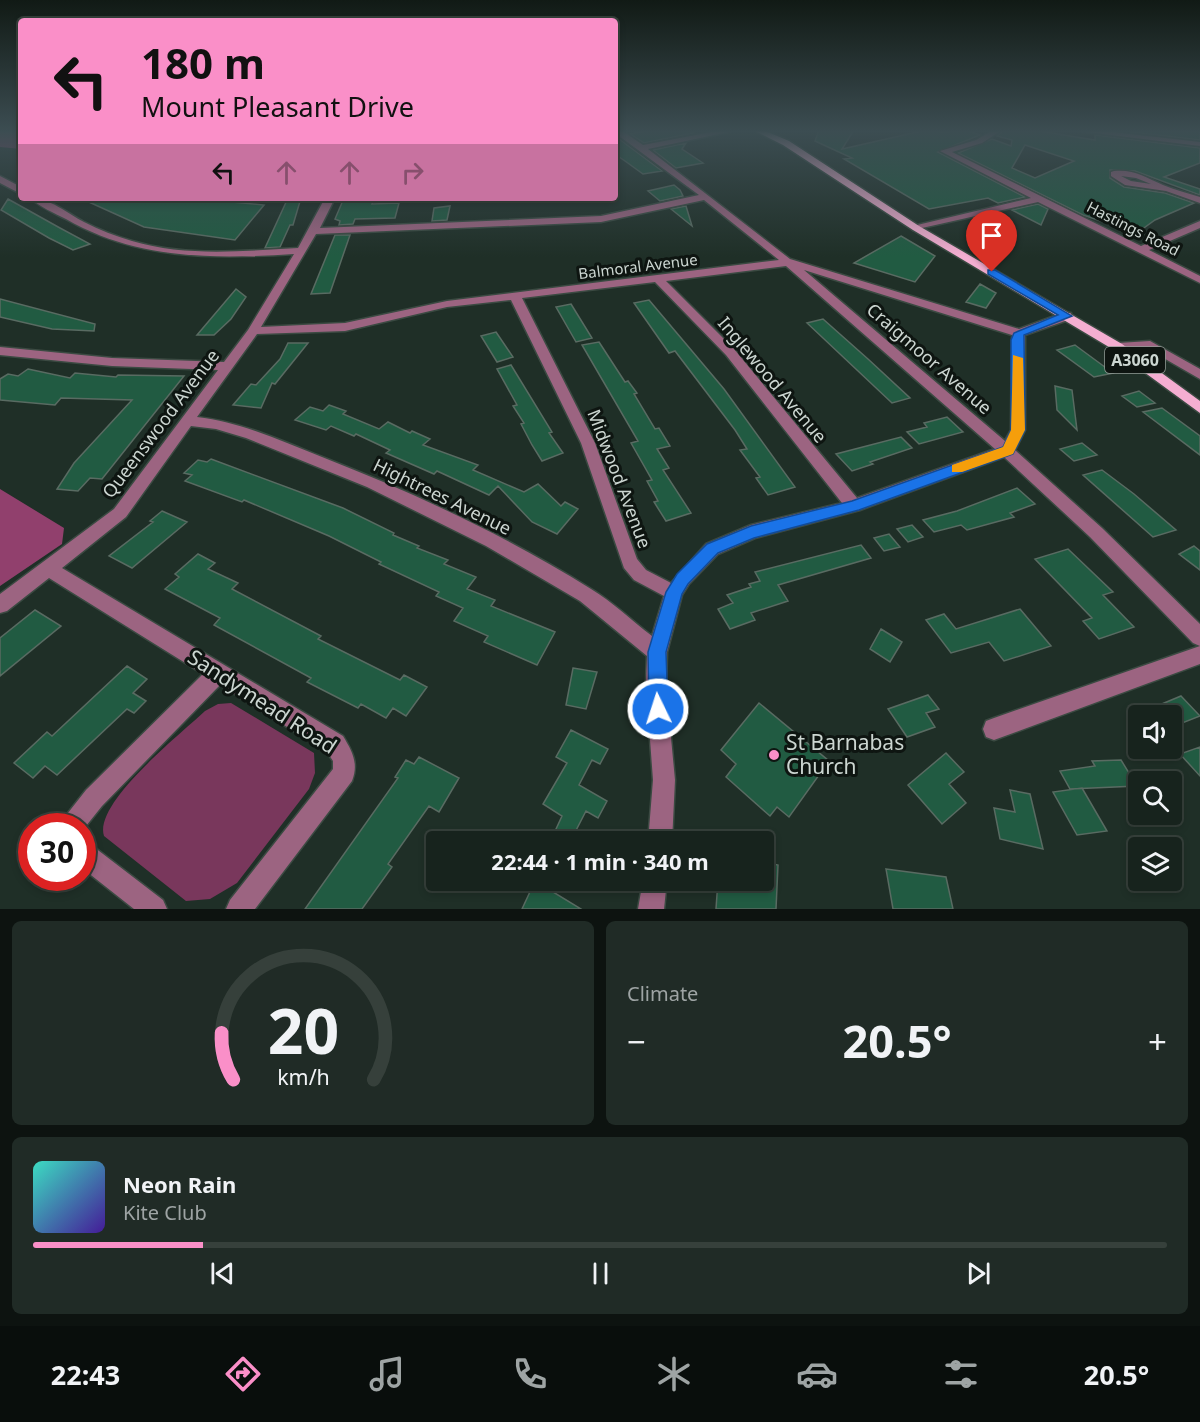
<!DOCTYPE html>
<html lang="en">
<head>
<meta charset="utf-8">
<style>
	body { margin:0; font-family:"Noto Sans",sans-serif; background:#202b26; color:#f1f3f6; height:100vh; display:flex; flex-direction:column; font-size:22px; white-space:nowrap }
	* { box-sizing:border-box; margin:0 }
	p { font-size:20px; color:#9ea4a4 }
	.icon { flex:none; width:33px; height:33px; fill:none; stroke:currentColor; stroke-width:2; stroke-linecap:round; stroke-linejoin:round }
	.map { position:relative; height:909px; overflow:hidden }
	.sheet { display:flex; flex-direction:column; gap:12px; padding:12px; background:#0d1310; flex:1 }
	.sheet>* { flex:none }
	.guide { position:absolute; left:18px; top:18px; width:600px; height:183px; border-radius:6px; box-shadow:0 3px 9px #0003,0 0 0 2px #36403b; background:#fa8fc8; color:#111; overflow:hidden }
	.fabs { position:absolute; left:1128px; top:705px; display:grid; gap:12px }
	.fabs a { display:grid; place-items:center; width:54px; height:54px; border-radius:6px; background:#17231d; box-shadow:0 3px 9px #0003,0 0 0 2px #36403b; font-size:30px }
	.speed { position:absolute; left:18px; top:813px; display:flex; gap:12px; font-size:30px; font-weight:700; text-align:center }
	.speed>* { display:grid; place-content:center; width:78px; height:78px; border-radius:50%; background:#17231d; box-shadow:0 3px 9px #0003,0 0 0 2px #36403b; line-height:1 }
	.speed .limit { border:9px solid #d22; background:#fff; color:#111 }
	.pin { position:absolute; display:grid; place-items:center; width:51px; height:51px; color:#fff; margin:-62px -26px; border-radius:50% 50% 50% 0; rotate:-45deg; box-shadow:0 0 6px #0007 }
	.pin .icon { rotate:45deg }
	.me { position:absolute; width:66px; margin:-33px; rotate:356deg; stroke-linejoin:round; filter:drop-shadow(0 0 4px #0008) }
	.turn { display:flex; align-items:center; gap:21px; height:126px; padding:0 24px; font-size:27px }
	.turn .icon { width:78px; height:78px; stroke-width:2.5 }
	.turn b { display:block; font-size:42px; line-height:51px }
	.lanes { display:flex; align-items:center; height:57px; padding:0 24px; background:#0003; justify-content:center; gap:30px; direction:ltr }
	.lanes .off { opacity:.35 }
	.big { font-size:45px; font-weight:700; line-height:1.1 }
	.sheet .card { flex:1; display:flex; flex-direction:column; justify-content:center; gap:9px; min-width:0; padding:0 21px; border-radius:9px; background:#202b26 }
	.sheet .dial { align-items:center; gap:0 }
	.dial svg { height:156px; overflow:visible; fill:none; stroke:#36403b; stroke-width:7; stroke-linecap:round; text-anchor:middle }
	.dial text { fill:#f1f3f6; stroke:none }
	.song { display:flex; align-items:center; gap:18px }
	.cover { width:72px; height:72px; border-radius:9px; background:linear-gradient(135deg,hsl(170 70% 55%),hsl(260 70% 35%)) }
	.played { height:6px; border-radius:3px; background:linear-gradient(90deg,#fa8fc8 15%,#36403b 15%) }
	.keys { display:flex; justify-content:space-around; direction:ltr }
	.heat { display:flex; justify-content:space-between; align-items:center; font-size:33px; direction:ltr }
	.sheet .tiles { flex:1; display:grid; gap:12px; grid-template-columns:1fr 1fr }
	.card:last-child { grid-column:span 2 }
	.trip { position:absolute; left:426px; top:831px; width:348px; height:60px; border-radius:6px; background:#17231d; box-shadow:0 3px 9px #0003,0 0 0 2px #36403b; font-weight:700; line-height:60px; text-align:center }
	.dock { display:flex; height:96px; justify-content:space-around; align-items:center; background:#090e0c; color:#9ea4a4 }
	.dock .icon { width:42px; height:42px }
	.dock .current { color:#fa8fc8 }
	.dock b { font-size:27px; color:#f1f3f6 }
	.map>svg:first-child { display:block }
	.green { fill:#79375c }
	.forest { fill:#91406d }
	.building { fill:#215b42; stroke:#596b62; stroke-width:1.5; fill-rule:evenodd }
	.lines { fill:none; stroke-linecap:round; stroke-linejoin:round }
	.minor-casing { stroke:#3b4a42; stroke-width:3 }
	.major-casing { stroke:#3b4a42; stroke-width:3 }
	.minor { fill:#9c6481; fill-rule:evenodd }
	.major { fill:#f4aed1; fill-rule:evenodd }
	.route { fill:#1a73e8; stroke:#114b97; stroke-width:1.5 }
	.slow { fill:#f59e0b }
	.poi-dot { fill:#fa8fc8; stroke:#0e1511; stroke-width:2 }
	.labels { text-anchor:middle; stroke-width:6; stroke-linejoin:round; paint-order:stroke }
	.far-street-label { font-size:15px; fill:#ccd6d1; stroke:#0e1511 }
	.shield { fill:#0e1511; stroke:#939c97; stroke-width:1.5 }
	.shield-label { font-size:16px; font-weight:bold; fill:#ccd6d1 }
	.street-label { font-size:18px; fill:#ccd6d1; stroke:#0e1511 }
	.near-street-label { font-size:21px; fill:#ccd6d1; stroke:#0e1511 }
	.near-poi-label { font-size:21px; fill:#ccd6d1; stroke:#0e1511; text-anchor:start }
</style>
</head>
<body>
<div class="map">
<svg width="1200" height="909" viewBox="0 0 1200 909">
	<rect width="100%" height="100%" fill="#1f2f27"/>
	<!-- green -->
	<path class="green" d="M231,703L314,753L315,773L309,789L237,883L210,899L186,901L104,836C93,803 182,733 205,711L218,704Z"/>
	<!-- forest -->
	<path class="forest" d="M0,130H21V149L0,147Z
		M0,489L64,528L62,544L0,586Z"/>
	<!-- building -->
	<path class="building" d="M650,130H695L693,133L644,143L630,134Z
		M819,130H854L842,149L926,130L943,132L966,130L980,135L938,152L1025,197L998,203L988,198L929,209L844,159L852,158L815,141Z
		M1004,130H1033L1095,140V135L1200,148V163L1164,177L1200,189V195L1135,171L1110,170V178L1124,187L1165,193L1194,203L1155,220L1137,233L1083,215L958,153L992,139L1011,146L1012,140L997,136ZM1025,145L1074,161L1035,178L1012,168Z
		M1115,130H1200V140Z
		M615,136L662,171L643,174L625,161L615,154Z
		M686,143L682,149L703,163L676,168L653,150Z
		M674,185L680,190L683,196L660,201L648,191Z
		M80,198H188L264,205L235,240L144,227Z
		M288,198H301L293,225H290L280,247L265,248Z
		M344,198H366L365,201H373L372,204L399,203L395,218L355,219L353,224L339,225L340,221L335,219Z
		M8,199L60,228L90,244L73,250L49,238L1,210Z
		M1038,204L1048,209L1041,225L1012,210Z
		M450,206L447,220L432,221L434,208Z
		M686,206L692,226L671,209Z
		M335,235H350L330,293L311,294Z
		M901,236L935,256L915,282L854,263Z
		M980,284L996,293L986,308L966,302Z
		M236,289L246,297L231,319L214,335H197Z
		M0,299L95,324L94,331L52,329L0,317Z
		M649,300L724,389L795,487L768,495L756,478L760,477L740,450L747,449L735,430L675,351L669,353L634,303Z
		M571,304L592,338L576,342L556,307Z
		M823,319L868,359L910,398L892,403L807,323Z
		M496,332L513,357L497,362L481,336Z
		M599,342L625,382L628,381L637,393L634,394L655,429L659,428L670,446L657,449L669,468L663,470L691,513L666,521L654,502L658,501L647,481L652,480L631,443L638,441L582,345Z
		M288,343H308L275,384L272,383L261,408L233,405L251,384L256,385L280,359Z
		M1075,345L1079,348L1113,373L1094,377L1057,350Z
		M511,365L552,432L549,433L563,453L542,461L532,445L521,424L524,423L513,406L517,405L497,369Z
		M28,369L70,378L75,373L116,377L118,375L184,376L102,479L90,478L78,491L57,489L74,463L132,400L61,398L55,405L0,400V379L8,374L18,376Z
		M1055,386L1072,390L1077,430L1057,410Z
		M1139,391L1155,403L1137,407L1122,396Z
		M329,405L346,411L343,414L379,429L388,422L410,433L412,431L430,439L423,445L478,465L473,470L524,492L538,484L561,506L565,502L578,509L557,534L532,522L498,486L489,495L437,471L434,474L386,453L390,450L356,434L354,436L331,426L326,430L295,420L310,407L323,411Z
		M1162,408L1200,436V455L1143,412Z
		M947,417L963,432L919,444L907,432L927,427L924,423Z
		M901,437L912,448L870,462L873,464L852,471L836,454Z
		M1082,443L1097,455L1074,461L1060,449Z
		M211,459L343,508L394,533L393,535L419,546L417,548L448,560L444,564L476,577L467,589L495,600L491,606L555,632L537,665L484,642L488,636L454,621L463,608L436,596L439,592L379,564L381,562L329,536L244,500L242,502L185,481L192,475L184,473L198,460L207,462Z
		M1102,470L1134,494L1176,530L1153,537L1083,475Z
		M1017,488L1035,504L1010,513L1014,517L967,530L961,525L934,532L923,520L957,511Z
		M162,511L187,522L132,568L109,556L153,522L150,521Z
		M912,525L923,537L908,542L897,529Z
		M889,534L900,547L884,551L874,538Z
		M861,545L871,558L778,585L788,601L751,613L755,620L730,629L718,609L733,603L727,595L751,587L749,584L760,581L755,572Z
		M1194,546L1200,551V570L1179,554Z
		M1068,549L1113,592L1103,595L1134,627L1099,639L1083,621L1092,618L1035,559Z
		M198,554L215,563L208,569L238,583L232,589L321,636L318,639L400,680L404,675L427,687L406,716L393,708L386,718L361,704L358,708L307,682L311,678L214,625L220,618L165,589L179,577L175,574Z
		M1020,609L1051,646L1004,661L989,642L951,653L926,620L944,614L956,629Z
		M35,610L61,626L0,676V638Z
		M881,629L902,642L890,662L870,649Z
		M127,666L147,679L133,693L146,701L134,713L127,709L57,775L45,766L33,778L14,763L47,732L52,736Z
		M573,668L597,672L586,709L566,705Z
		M928,695L939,709L926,713L935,727L907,737L888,709Z
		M1181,696L1200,716L1172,727V716H1133Z
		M759,703L829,761L789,817L777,807L770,816L726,777L736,764L721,750Z
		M571,730L608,749L600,764L592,760L579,785L607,801L598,818L586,811L570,842H550L562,816L543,804L567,763L556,757Z
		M1200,747V776L1180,754Z
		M946,753L964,772L949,784L966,803L942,824L908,785Z
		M419,757L459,778L439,812L429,806L388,864L392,867L362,909H305L398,778L395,777L406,760L414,764Z
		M1121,760L1137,786L1070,789L1060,771L1095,766L1092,761Z
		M1082,788L1107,831L1077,835L1053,792Z
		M1010,790L1030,794L1043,849L1000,839L994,808L1015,812Z
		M764,862L778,865L776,909H716L718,880H764Z
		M886,869L946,877L953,909H893Z
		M535,881L581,909H522Z"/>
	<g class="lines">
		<defs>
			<path id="minor" d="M615,130H621L643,145L722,130H738L648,149L790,259L1019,329L1063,313H1071V319L1025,335V430L1015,450L1102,528L1200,624V646L1193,643L1090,537L1004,457L860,510L755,538L718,554L689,584L682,595L667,652L666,685L675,780L672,842H648L653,780L646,685L647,656L580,601L486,546L367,487L246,438L216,429L191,426L126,517L62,568L343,736C352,751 359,763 352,781L255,909H226L230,900L333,769V761L327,752L220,685L102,806L82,831V826H60L64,818L86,790L203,674L49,578L7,611L0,613V594L114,509L218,370L112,366L0,355V347L112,358L224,362L248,330L294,254C214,259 137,260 66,219C54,213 40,207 30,198C50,198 67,213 84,222C100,230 115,236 132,241C185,257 243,251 298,248L325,198H335L320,228L601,216L699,195L615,133ZM704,200L779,260L447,301L345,323L261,327L316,234L601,222ZM786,266L995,449L857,498L734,349L666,281ZM804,270L1012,335L1011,430L1005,441ZM655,282L726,355L842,503L751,525L706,544L671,583L646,570L637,559L595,443L522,298ZM511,300L581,443L624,568L634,580L664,596L652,636C632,621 613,602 591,589C507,536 414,493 322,457C282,441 241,422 197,417L257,334L345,331L447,307Z
				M993,130H1002L982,143L952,152L1141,246L1200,221V228L1149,250L1200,276V283L1038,202L913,230V226L1031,198L940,151L976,140Z
				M1070,130H1095L1200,142V146Z
				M1114,171C1134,169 1147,178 1163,185C1175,190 1188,193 1200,197V203L1166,191L1125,185L1111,176V172ZM1121,176L1136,178L1151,184L1131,181Z
				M0,176L21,187V194L0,183Z
				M1150,341L1200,369V379L1148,349L1118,351L1112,347L1118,343Z
				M1200,646V664L994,740L986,737L983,729L986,721L994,718Z
				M82,840L90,844L163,900L167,909H134L82,868Z
				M643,880H667L664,909H638Z"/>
			<path id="major" d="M753,130H763L789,141L919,226L1122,344L1200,401V413L1114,350L913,230L783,145Z"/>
		</defs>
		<!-- minor casing -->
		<use href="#minor" class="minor-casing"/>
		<!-- major casing -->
		<use href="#major" class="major-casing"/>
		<!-- minor -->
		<use href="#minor" class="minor"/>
		<!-- major -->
		<use href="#major" class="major"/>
	</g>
	<!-- sky -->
	<linearGradient id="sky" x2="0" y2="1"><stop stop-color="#111a15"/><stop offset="0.51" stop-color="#3c4d52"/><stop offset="1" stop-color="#3c4d52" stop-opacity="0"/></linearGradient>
	<rect width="1200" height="257" fill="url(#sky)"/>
	<!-- route -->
	<path class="route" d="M988,270H995L1072,316L1024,335L1025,430L1013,454L859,510L754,538L718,553L688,584L682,594L666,652L668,709L665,715L658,718L652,715L649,709L648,652L666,592L677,574L707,544L751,526L852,501L1003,447L1011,430V340L1014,333L1058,315L988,274Z"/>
	<!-- slow -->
	<path class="slow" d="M1013,355L1023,358L1025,430L1013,454L962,472H952V465L1003,447L1011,430Z"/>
	<!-- markers -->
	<circle class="poi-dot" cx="774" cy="755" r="6"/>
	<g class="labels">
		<!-- far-street labels -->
		<g class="far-street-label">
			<text transform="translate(1133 229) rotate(27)" y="5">Hastings Road</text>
			<text transform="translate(638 267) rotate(-7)" y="5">Balmoral Avenue</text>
		</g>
		<!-- shield labels -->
		<rect class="shield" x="1105" y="347" width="60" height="26" rx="4.5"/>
		<g class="shield-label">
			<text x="1135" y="366">A3060</text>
		</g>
		<!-- street labels -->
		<g class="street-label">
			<text transform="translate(929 359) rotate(41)" y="6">Craigmoor Avenue</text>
			<text transform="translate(772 380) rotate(50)" y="6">Inglewood Avenue</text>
			<text transform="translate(161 424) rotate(-53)" y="6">Queenswood Avenue</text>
			<text transform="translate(619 479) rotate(69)" y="6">Midwood Avenue</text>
			<text transform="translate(442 497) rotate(26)" y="6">Hightrees Avenue</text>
		</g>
		<!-- near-street labels -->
		<g class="near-street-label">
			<text transform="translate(262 702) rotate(33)" y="7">Sandymead Road</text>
		</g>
		<!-- near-poi labels -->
		<g class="near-poi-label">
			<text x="786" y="750">St Barnabas<tspan x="786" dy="24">Church</tspan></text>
		</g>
	</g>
</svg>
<div class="fabs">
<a><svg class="icon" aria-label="sound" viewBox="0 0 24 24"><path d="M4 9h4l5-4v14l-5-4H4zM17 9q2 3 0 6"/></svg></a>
<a><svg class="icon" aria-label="search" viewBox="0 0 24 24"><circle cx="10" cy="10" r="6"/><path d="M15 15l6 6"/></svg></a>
<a><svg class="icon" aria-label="layers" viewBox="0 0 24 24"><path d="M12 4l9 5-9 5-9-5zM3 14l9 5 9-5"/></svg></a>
</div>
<div class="speed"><div class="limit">30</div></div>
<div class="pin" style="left:992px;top:272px;background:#d93025"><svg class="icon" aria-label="arrive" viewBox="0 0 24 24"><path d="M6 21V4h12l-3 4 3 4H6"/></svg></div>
<svg class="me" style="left:658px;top:709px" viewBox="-20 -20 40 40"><circle r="17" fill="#1a73e8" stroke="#fff" stroke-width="3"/><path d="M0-11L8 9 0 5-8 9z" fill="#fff"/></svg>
<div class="trip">22:44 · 1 min · 340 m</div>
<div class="guide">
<div class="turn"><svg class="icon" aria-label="left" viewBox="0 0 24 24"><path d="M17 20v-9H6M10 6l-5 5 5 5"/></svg><div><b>180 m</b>Mount Pleasant Drive</div></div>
<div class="lanes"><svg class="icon" aria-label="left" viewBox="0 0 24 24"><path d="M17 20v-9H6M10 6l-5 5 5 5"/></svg><svg class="icon off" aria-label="ahead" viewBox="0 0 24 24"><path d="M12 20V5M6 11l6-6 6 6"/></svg><svg class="icon off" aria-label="ahead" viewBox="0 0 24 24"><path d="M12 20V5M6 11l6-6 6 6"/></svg><svg class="icon off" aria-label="right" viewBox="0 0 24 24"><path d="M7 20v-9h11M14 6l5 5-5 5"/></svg></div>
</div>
</div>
<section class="sheet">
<div class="tiles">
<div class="card dial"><svg viewBox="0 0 100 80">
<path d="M14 69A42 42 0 1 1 86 69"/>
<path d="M14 69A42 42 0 0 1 8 45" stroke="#fa8fc8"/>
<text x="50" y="56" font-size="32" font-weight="700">20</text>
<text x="50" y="72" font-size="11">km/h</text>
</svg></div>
<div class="card"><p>Climate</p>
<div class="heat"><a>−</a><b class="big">20.5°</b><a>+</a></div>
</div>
<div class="card">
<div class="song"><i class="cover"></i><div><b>Neon Rain</b><p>Kite Club</p></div></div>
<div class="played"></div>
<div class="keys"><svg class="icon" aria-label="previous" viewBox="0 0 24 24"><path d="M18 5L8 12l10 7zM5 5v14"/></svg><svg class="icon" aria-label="pause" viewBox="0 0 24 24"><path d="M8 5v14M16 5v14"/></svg><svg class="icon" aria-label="next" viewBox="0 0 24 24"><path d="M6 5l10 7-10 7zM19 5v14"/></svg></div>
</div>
</div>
</section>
<nav class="dock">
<b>22:43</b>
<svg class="icon current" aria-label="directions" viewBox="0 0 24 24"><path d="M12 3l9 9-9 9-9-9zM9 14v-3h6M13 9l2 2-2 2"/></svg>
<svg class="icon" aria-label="music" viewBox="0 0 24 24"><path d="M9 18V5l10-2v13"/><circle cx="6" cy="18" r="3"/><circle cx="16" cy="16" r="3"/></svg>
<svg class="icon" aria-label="phone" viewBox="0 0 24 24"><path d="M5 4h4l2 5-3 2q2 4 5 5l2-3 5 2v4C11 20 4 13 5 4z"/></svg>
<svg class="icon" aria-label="climate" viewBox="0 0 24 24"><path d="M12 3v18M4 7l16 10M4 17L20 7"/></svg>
<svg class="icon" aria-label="car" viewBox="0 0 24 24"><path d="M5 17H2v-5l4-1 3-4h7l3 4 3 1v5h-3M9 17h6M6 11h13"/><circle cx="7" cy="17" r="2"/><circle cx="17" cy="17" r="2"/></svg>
<svg class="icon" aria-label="filters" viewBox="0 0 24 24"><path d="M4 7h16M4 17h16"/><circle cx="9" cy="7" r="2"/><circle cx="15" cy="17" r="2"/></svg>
<b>20.5°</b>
</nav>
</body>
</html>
